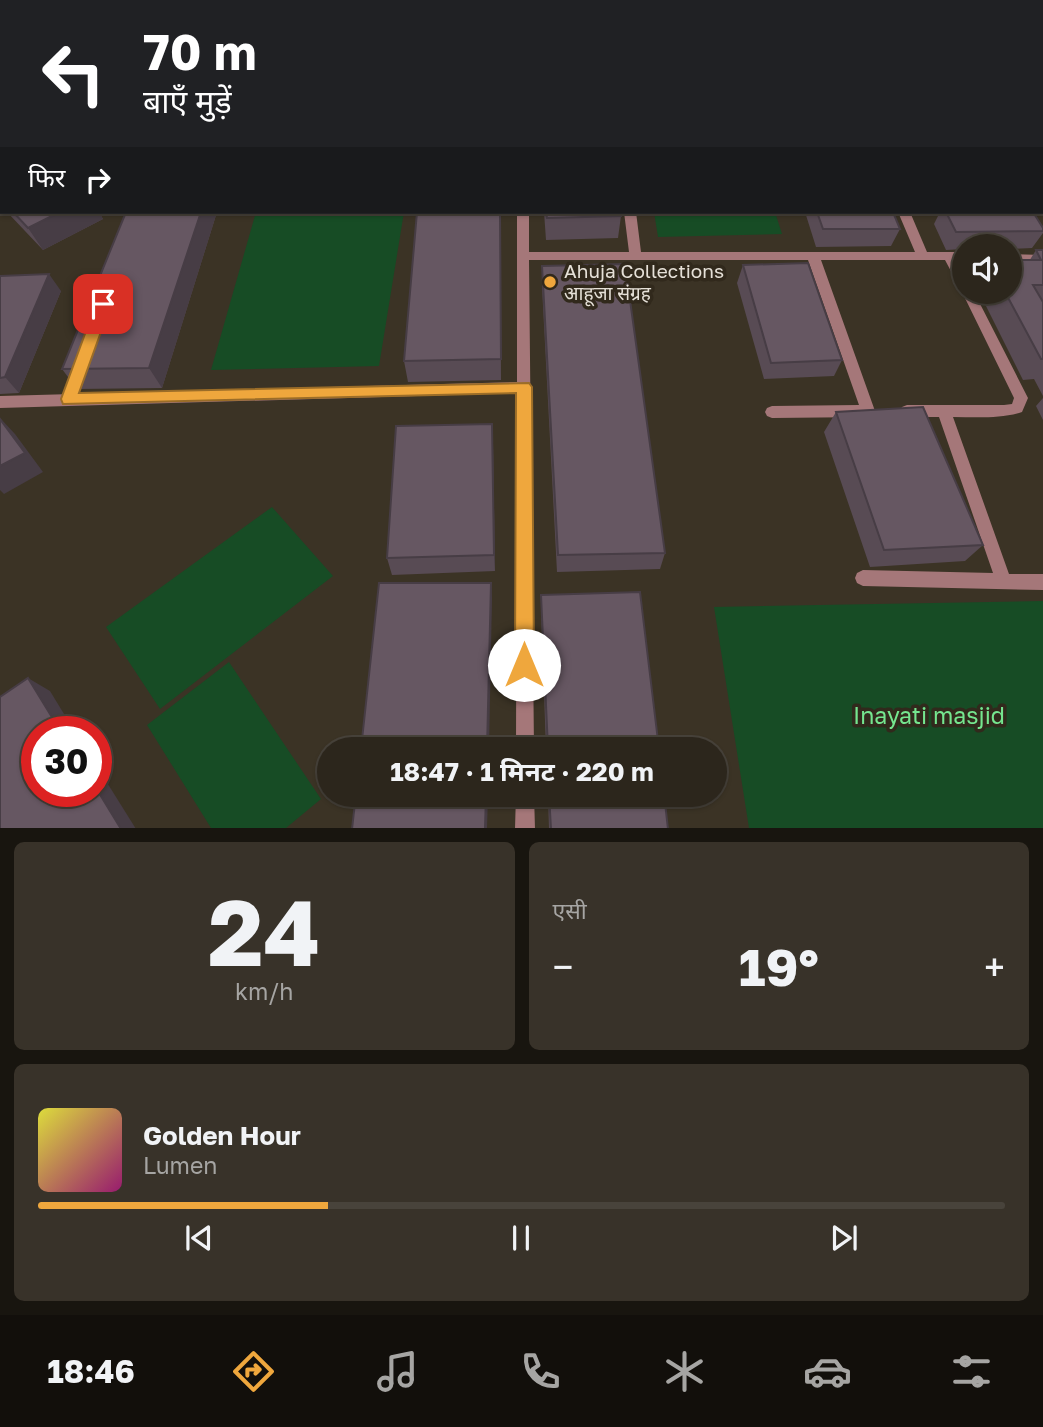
<!DOCTYPE html>
<html lang="hi">
<head>
<meta charset="utf-8">
<style>
	body { margin:0; font-family:"Golos Text","Noto Sans Devanagari",sans-serif; background:#383229; color:#f1f3f6; height:100vh; display:flex; flex-direction:column; font-size:26px; white-space:nowrap }
	* { box-sizing:border-box; margin:0 }
	p { font-size:23px; color:#a6a5a3 }
	.icon { flex:none; width:38px; height:38px; fill:none; stroke:currentColor; stroke-width:2; stroke-linecap:round; stroke-linejoin:round }
	.map { position:relative; height:828px; overflow:hidden }
	.side { display:flex; flex-direction:column; gap:14px; padding:14px; background:#18150f; flex:1 }
	.side>* { flex:none }
	.hud { position:absolute; left:0px; top:0px; width:1043px; height:214px; box-shadow:0 2px 5px #0004,0 0 0 2px #48433b; background:#202124; color:#fff; overflow:hidden }
	.fabs { position:absolute; left:952px; top:234px; display:grid; gap:14px }
	.fabs a { display:grid; place-items:center; width:70px; height:70px; border-radius:50%; background:#2c261c; box-shadow:0 2px 5px #0004,0 0 0 2px #48433b; font-size:35px }
	.speed { position:absolute; left:21px; top:716px; display:flex; gap:14px; font-size:35px; font-weight:700; text-align:center }
	.speed>* { display:grid; place-content:center; width:91px; height:91px; border-radius:50%; background:#2c261c; box-shadow:0 2px 5px #0004,0 0 0 2px #48433b; line-height:1 }
	.speed .limit { border:10px solid #d22; background:#fff; color:#111 }
	.pin { position:absolute; display:grid; place-items:center; width:60px; height:60px; color:#fff; margin:-30px; border-radius:14px; box-shadow:0 4px 10px #0006 }
	.me { position:absolute; width:77px; margin:-38px; rotate:0deg; stroke-linejoin:round; filter:drop-shadow(0 0 5px #0008) }
	.turn { display:flex; align-items:center; gap:24px; height:147px; padding:0 28px; font-size:32px }
	.turn .icon { width:91px; height:91px; stroke-width:2.5 }
	.turn b { display:block; font-size:49px; line-height:60px }
	.then { display:flex; align-items:center; height:66px; padding:0 28px; background:#0003; gap:14px; font-size:26px }
	.big { font-size:52px; font-weight:700; line-height:1.1 }
	.side .widget { flex:1; display:flex; flex-direction:column; justify-content:center; gap:10px; min-width:0; padding:0 24px; border-radius:10px; background:#383229 }
	.side .dial { align-items:center; gap:0 }
	.dial b { font-size:91px; line-height:1 }
	.song { display:flex; align-items:center; gap:21px }
	.cover { width:84px; height:84px; border-radius:10px; background:linear-gradient(135deg,hsl(60 70% 55%),hsl(320 70% 35%)) }
	.played { height:7px; border-radius:4px; background:linear-gradient(90deg,#efa73d 30%,#48433b 30%) }
	.keys { display:flex; justify-content:space-around; direction:ltr }
	.heat { display:flex; justify-content:space-between; align-items:center; font-size:38px; direction:ltr }
	.side .tiles { flex:1; display:grid; gap:14px; grid-template-columns:1fr 1fr }
	.widget:last-child { grid-column:span 2 }
	.trip { position:absolute; left:317px; top:737px; width:410px; height:70px; border-radius:35px; background:#2c261c; box-shadow:0 2px 5px #0004,0 0 0 2px #48433b; font-weight:700; line-height:70px; text-align:center }
	.tab-bar { display:flex; height:112px; justify-content:space-around; align-items:center; background:#120f0b; color:#a6a5a3 }
	.tab-bar .icon { width:49px; height:49px }
	.tab-bar .active { color:#efa73d }
	.tab-bar b { font-size:32px; color:#f1f3f6 }
	.map>svg:first-child { display:block }
	.green { fill:#174c25 }
	.lines { fill:none; stroke-linecap:round; stroke-linejoin:round }
	.pedestrian { fill:#a57779; fill-rule:evenodd }
	.minor { fill:#a57779; fill-rule:evenodd }
	.wall { fill:#584b54 }
	.shaded-wall { fill:#473d45 }
	.building { fill:#665762; stroke:#473d45; stroke-width:2 }
	.route { fill:#efa73d; stroke:#9b6d28; stroke-width:2 }
	.poi-dot { fill:#efa73d; stroke:#31291c; stroke-width:2.5 }
	.labels { text-anchor:middle; stroke-width:7; stroke-linejoin:round; paint-order:stroke }
	.poi-label { font-size:19px; fill:#e6e1d8; stroke:#31291c; text-anchor:start }
	.near-park-label { font-size:23px; fill:#75e68f; stroke:#31291c }
</style>
</head>
<body>
<div class="map">
<svg width="1043" height="829" viewBox="0 0 1043 829">
	<rect width="100%" height="100%" fill="#3b3325"/>
	<!-- green -->
	<path class="green" d="M256,212H404L379,366L211,370Z
		M654,212H775L782,234L658,237Z
		M272,507L333,576L160,709L106,627Z
		M1043,601V828H749L714,607Z
		M229,662L321,799L286,828H211L147,725Z"/>
	<g class="lines">
		<!-- pedestrian -->
		<path class="pedestrian" d="M1041,35H1043V41H1041Z"/>
		<!-- minor -->
		<path class="minor" d="M740,0H751L752,2H741Z
			M2,65V71L0,72V66Z
			M0,92H2V99H0Z
			M517,212H529V252H629L624,212H636L641,252H915L898,212H910L927,252H964V260H957L964,274V292H974L1028,398L1022,412C1000,419 976,417 953,417L1009,574H1043V590L863,586L857,583L855,578L857,573L863,570L993,573L939,417H907L902,415L900,411L902,407L907,405H1004L1012,404L1014,398L962,292L963,289L960,288L945,260H821L875,411L873,415L868,417L772,418L767,416L765,412L767,408L772,406L859,405L808,260H529L534,749H516L517,393L0,408V396L517,382Z
			M1010,254L1043,255V263L1010,262Z
			M516,794H534L535,829H515Z"/>
	</g>
	<!-- wall -->
	<path class="wall" d="M152,0H322L326,2H152Z
		M337,0H472L476,2H340Z
		M611,0H743L747,2H615Z
		M765,0H807L806,2H769Z
		M1003,0H1043V15H1041V2H1008Z
		M7,212H99L103,219L43,250Z
		M126,212H217L162,388L77,389L62,369Z
		M500,212L501,380L408,382L404,361Z
		M544,212H620L621,216L618,238L546,240Z
		M805,212H893L900,229L891,246L816,247Z
		M936,212H1033L1043,228V233L1032,248L1010,249V247H964V249L946,250L934,224L938,216Z
		M1036,250H1043V396L1034,379L1023,380L979,292H1010Z
		M743,265L842,360L834,376L764,379L737,283Z
		M542,266L665,553L660,569L557,572L542,287Z
		M0,276L61,291L19,393L0,394Z
		M1043,398V420L1036,406Z
		M836,412L983,545L965,561L870,567L824,432Z
		M493,443L495,571L392,575L387,558Z
		M541,595L659,749H546L541,610Z
		M548,794H664L668,829H549Z"/>
	<!-- shaded-wall -->
	<path class="shaded-wall" d="M191,0H220L221,2H187Z
		M798,0H807L806,2H795Z
		M0,109L2,112V128L0,129Z
		M60,212H99L103,219L43,250L28,228Z
		M201,212H217L162,388L149,368Z
		M49,274L61,291L19,393L5,377Z
		M0,418L15,434L43,472L4,494L0,490Z
		M492,424L493,443L495,571L494,555Z
		M491,583L492,598L489,749H487Z
		M28,678L50,691L75,732H61Z
		M96,765L136,829H121L96,788Z
		M486,794H488L487,829H485Z"/>
	<!-- building -->
	<path class="building" d="M171,0H191L187,2H174Z
		M234,0H322L326,2H237Z
		M383,0H472L476,2H386Z
		M652,0H743L747,2H656Z
		M780,0H798L795,2H784Z
		M831,0H864L868,2H828Z
		M2,127V200L0,198V128Z
		M13,212H60L28,228Z
		M126,212H201L149,368L62,369Z
		M417,212H500L501,359L404,361Z
		M546,212H620L621,216L547,218Z
		M817,212H893L900,229H823Z
		M946,212H1033L1043,228V231L956,232Z
		M1036,250H1043V285H1033L1043,302V359H1041L1005,292H1010V251H1011L1016,260H1041Z
		M808,263L842,360L771,363L743,265Z
		M625,264L665,553L558,555L542,266Z
		M49,274L5,377L0,378V276Z
		M923,407L983,545L884,550L836,412Z
		M0,419L25,453L0,466Z
		M492,424L494,555L387,558L396,426Z
		M379,583H491L487,749H361Z
		M640,592L659,749H548L541,595Z
		M28,678L61,732H37V791H96V788L121,829H0V697Z
		M356,794H486L485,829H352Z
		M549,794H664L668,829H551Z"/>
	<!-- route -->
	<path class="route" d="M103,298L111,304L79,393L529,383L532,387L534,665L531,672L524,675L518,672L515,665L516,393L63,404L61,399L96,304Z"/>
	<!-- markers -->
	<circle class="poi-dot" cx="550" cy="282" r="7"/>
	<g class="labels">
		<!-- poi labels -->
		<g class="poi-label">
			<text x="564" y="278">Ahuja Collections<tspan x="564" dy="22">आहूजा संग्रह</tspan></text>
		</g>
		<!-- near-park labels -->
		<g class="near-park-label">
			<text x="929" y="724">Inayati masjid</text>
		</g>
	</g>
</svg>
<div class="fabs">
<a><svg class="icon" aria-label="sound" viewBox="0 0 24 24"><path d="M4 9h4l5-4v14l-5-4H4zM17 9q2 3 0 6"/></svg></a>
</div>
<div class="speed"><div class="limit">30</div></div>
<div class="pin" style="left:103px;top:304px;background:#d93025"><svg class="icon" aria-label="arrive" viewBox="0 0 24 24"><path d="M6 21V4h12l-3 4 3 4H6"/></svg></div>
<svg class="me" style="left:524px;top:665px" viewBox="-20 -20 40 40"><circle r="19" fill="#fff"/><path d="M0-13L10 11 0 6-10 11z" fill="#efa73d"/></svg>
<div class="trip">18:47 · 1 मिनट · 220 m</div>
<div class="hud">
<div class="turn"><svg class="icon" aria-label="left" viewBox="0 0 24 24"><path d="M17 20v-9H6M10 6l-5 5 5 5"/></svg><div><b>70 m</b>बाएँ मुड़ें</div></div>
<div class="then">फिर<svg class="icon" aria-label="right" viewBox="0 0 24 24"><path d="M7 20v-9h11M14 6l5 5-5 5"/></svg></div>
</div>
</div>
<section class="side">
<div class="tiles">
<div class="widget dial"><b>24</b><p>km/h</p></div>
<div class="widget"><p>एसी</p>
<div class="heat"><a>−</a><b class="big">19°</b><a>+</a></div>
</div>
<div class="widget">
<div class="song"><i class="cover"></i><div><b>Golden Hour</b><p>Lumen</p></div></div>
<div class="played"></div>
<div class="keys"><svg class="icon" aria-label="previous" viewBox="0 0 24 24"><path d="M18 5L8 12l10 7zM5 5v14"/></svg><svg class="icon" aria-label="pause" viewBox="0 0 24 24"><path d="M8 5v14M16 5v14"/></svg><svg class="icon" aria-label="next" viewBox="0 0 24 24"><path d="M6 5l10 7-10 7zM19 5v14"/></svg></div>
</div>
</div>
</section>
<nav class="tab-bar">
<b>18:46</b>
<svg class="icon active" aria-label="directions" viewBox="0 0 24 24"><path d="M12 3l9 9-9 9-9-9zM9 14v-3h6M13 9l2 2-2 2"/></svg>
<svg class="icon" aria-label="music" viewBox="0 0 24 24"><path d="M9 18V5l10-2v13"/><circle cx="6" cy="18" r="3"/><circle cx="16" cy="16" r="3"/></svg>
<svg class="icon" aria-label="phone" viewBox="0 0 24 24"><path d="M5 4h4l2 5-3 2q2 4 5 5l2-3 5 2v4C11 20 4 13 5 4z"/></svg>
<svg class="icon" aria-label="climate" viewBox="0 0 24 24"><path d="M12 3v18M4 7l16 10M4 17L20 7"/></svg>
<svg class="icon" aria-label="car" viewBox="0 0 24 24"><path d="M5 17H2v-5l4-1 3-4h7l3 4 3 1v5h-3M9 17h6M6 11h13"/><circle cx="7" cy="17" r="2"/><circle cx="17" cy="17" r="2"/></svg>
<svg class="icon" aria-label="filters" viewBox="0 0 24 24"><path d="M4 7h16M4 17h16"/><circle cx="9" cy="7" r="2"/><circle cx="15" cy="17" r="2"/></svg>
</nav>
</body>
</html>
